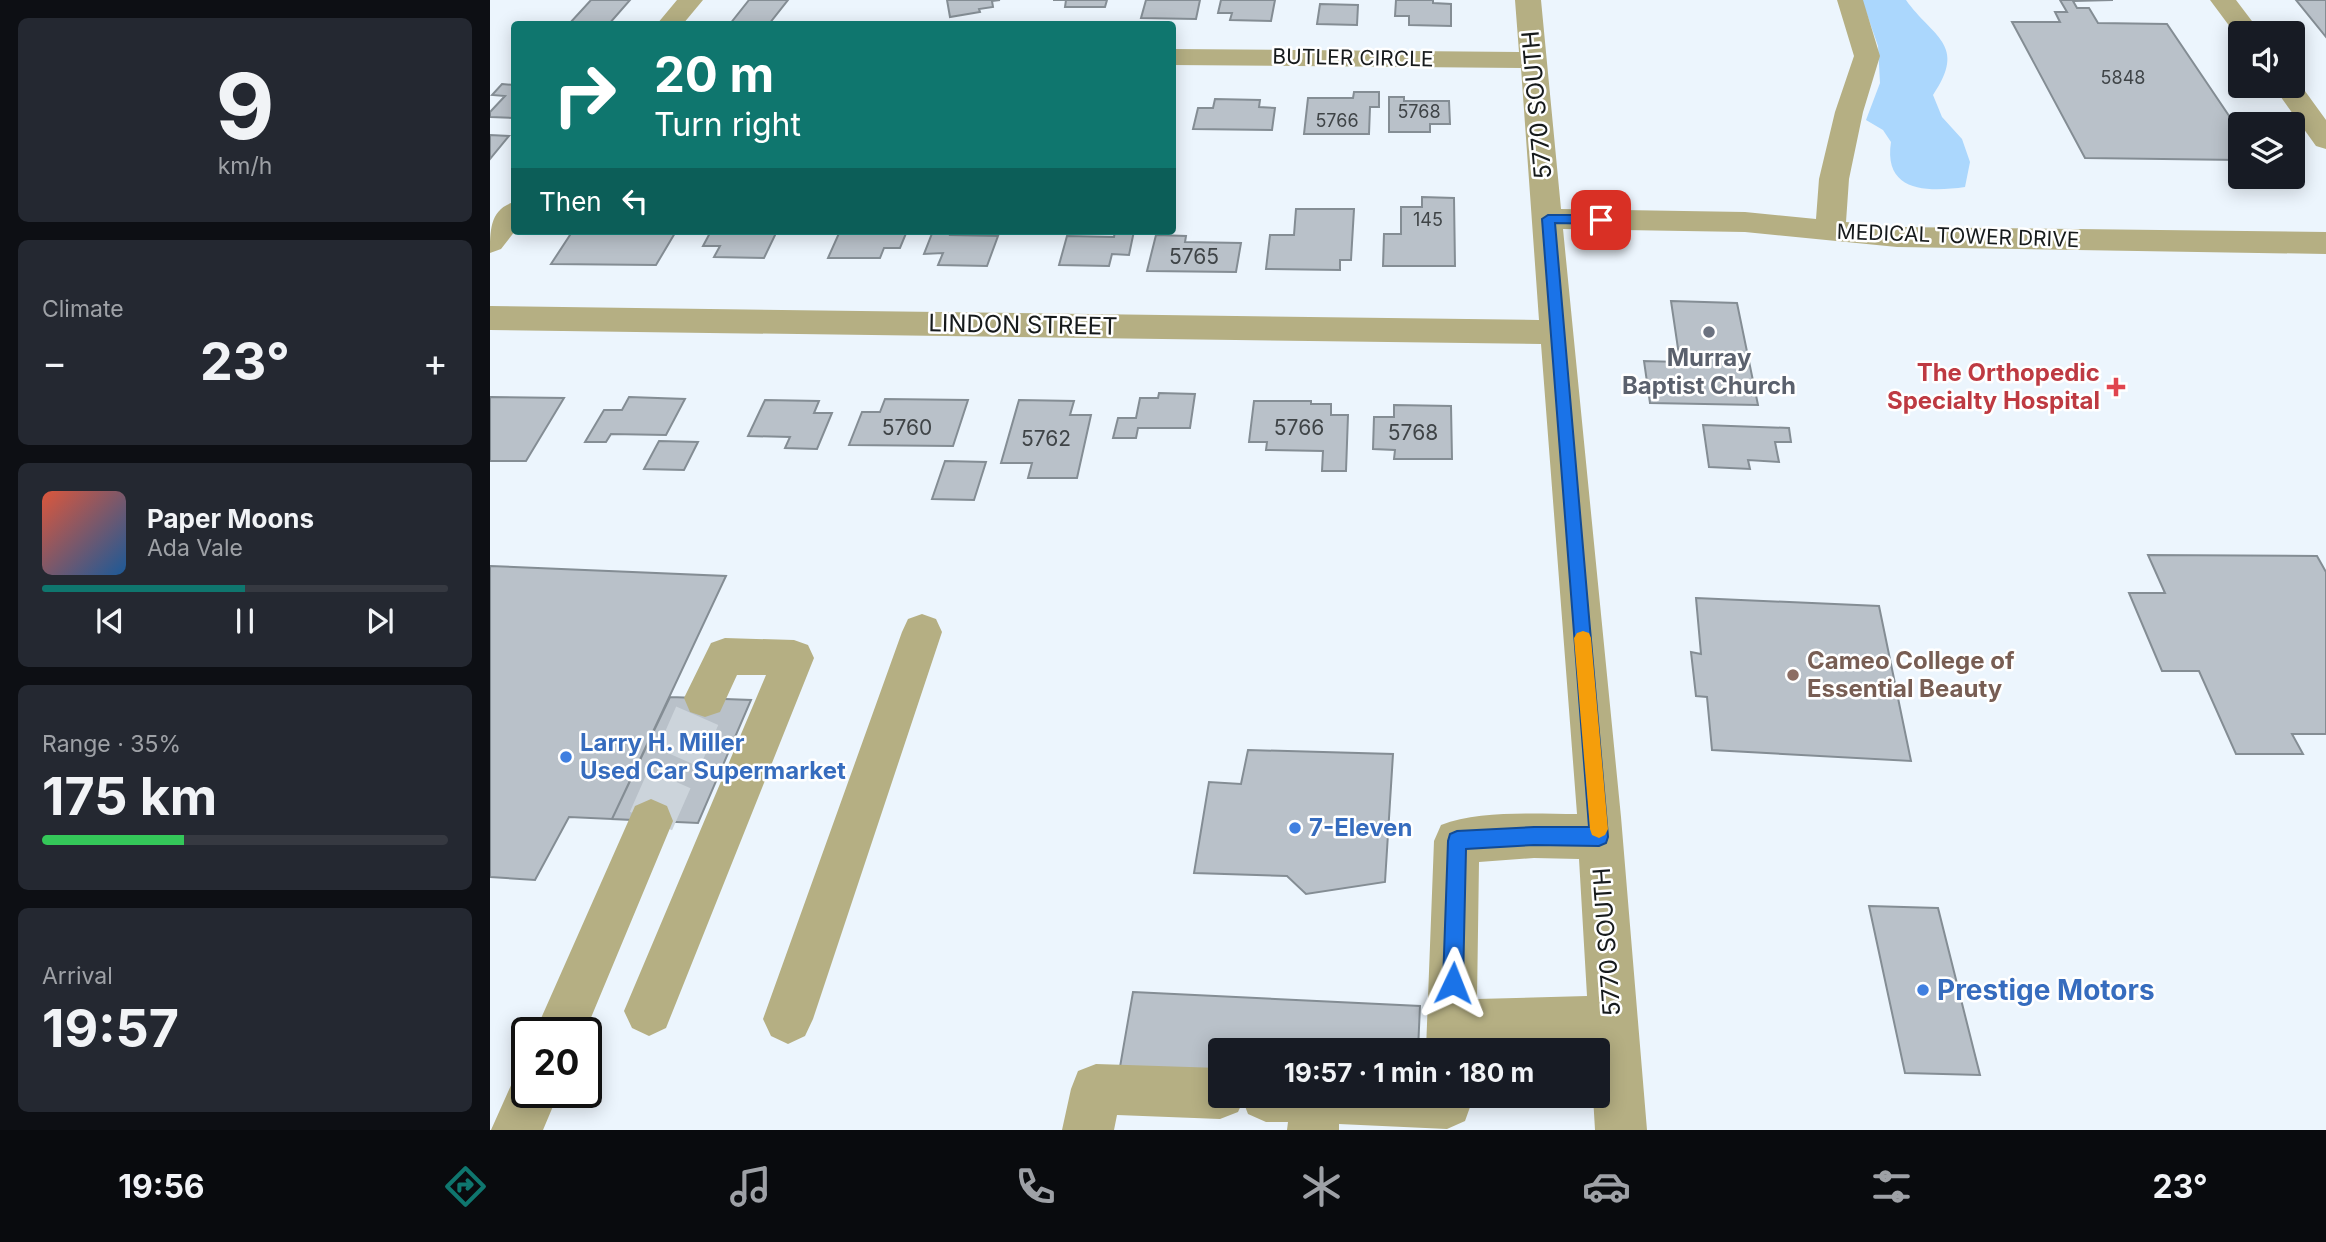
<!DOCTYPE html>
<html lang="en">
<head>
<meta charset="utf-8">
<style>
	body { margin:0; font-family:Inter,sans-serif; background:#242831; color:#f1f3f6; height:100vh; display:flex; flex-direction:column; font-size:26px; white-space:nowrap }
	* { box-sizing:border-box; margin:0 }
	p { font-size:23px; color:#9ea1a6 }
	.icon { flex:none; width:38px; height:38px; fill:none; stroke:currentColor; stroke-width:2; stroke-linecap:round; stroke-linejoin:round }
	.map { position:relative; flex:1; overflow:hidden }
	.side { display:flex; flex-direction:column; gap:18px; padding:18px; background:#0d0f14; width:490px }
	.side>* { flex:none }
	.hud { position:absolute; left:21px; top:21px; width:665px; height:214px; border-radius:7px; box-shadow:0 4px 18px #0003; background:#0f766e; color:#fff; overflow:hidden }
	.buttons { position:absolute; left:1738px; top:21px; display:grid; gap:14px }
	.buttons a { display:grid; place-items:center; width:77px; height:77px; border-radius:7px; background:#171b24; box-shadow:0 4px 18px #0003; font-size:35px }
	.speed { position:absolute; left:21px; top:1017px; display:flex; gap:14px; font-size:35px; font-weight:700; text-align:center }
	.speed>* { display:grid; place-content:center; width:91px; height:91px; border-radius:50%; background:#171b24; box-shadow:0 4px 18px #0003; line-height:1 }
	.speed .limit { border:4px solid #111; border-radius:10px; background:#fff; color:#111 }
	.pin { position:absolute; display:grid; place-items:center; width:60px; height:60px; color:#fff; margin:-30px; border-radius:14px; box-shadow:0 4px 10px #0006 }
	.me { position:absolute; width:77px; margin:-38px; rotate:2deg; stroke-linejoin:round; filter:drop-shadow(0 0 5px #0008) }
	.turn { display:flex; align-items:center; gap:24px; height:147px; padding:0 28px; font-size:32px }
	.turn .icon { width:91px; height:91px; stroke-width:2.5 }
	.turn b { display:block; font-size:49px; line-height:60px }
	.then { display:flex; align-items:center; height:66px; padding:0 28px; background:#0003; gap:14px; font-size:26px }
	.big { font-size:52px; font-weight:700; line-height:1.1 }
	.side .tile { flex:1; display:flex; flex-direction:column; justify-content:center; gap:10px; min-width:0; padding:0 24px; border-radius:10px; background:#242831 }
	.side .dial { align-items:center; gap:0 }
	.dial b { font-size:91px; line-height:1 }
	.song { display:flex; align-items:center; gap:21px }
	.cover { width:84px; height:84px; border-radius:10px; background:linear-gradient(135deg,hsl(10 70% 55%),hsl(210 70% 35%)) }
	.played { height:7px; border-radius:4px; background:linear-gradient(90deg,#0f766e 50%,#363941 50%) }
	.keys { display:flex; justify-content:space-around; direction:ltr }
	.heat { display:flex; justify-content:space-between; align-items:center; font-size:38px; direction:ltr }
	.charge { height:10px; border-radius:5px; background:linear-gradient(90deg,#34c759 35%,#363941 0) }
	.trip { position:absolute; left:718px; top:1038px; width:402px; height:70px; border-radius:7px; background:#171b24; box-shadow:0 4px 18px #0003; font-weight:700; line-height:70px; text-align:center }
	.tab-bar { display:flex; height:112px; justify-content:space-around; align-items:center; background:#090b0e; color:#9ea1a6 }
	.tab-bar .icon { width:49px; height:49px }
	.tab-bar .current { color:#0f766e }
	.tab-bar b { font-size:32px; color:#f1f3f6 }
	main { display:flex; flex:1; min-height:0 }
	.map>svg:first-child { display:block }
	.green { fill:#abd7fd }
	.building { fill:#b9c1c9; stroke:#848d94; stroke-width:2 }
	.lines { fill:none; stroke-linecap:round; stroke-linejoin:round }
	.minor-tunnel { stroke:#ccd4db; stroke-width:46; stroke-dasharray:46 23; stroke-linecap:butt }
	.minor { fill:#b5af83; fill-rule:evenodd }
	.route { fill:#1a73e8; stroke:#114b97; stroke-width:2 }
	.slow { fill:#f59e0b }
	.worship-dot { fill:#6b7280; stroke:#fff; stroke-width:2.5 }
	.health-dot { fill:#e0444e; stroke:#fff; stroke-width:2.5 }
	.education-dot { fill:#8d6e63; stroke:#fff; stroke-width:2.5 }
	.shop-dot { fill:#3f7fe0; stroke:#fff; stroke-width:2.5 }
	.labels { text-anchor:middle; stroke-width:5; stroke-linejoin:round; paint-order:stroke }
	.far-number-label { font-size:18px; fill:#3f4447 }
	.far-street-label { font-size:21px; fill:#161a1c; stroke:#fff }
	.number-label { font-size:21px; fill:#3f4447 }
	.street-label { font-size:24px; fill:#161a1c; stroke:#fff }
	.worship-label { font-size:24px; font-weight:bold; fill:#5b616d; stroke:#fff }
	.health-label { font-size:24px; font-weight:bold; fill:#be3a42; stroke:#fff; text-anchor:end }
	.education-label { font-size:24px; font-weight:bold; fill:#785e54; stroke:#fff; text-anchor:start }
	.shop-label { font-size:24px; font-weight:bold; fill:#366cbe; stroke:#fff; text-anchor:start }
	.near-shop-label { font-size:28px; font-weight:bold; fill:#366cbe; stroke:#fff; text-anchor:start }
</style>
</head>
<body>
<main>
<section class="side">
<div class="tile dial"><b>9</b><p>km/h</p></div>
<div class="tile"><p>Climate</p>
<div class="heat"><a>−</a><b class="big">23°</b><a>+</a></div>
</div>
<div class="tile">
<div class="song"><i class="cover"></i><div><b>Paper Moons</b><p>Ada Vale</p></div></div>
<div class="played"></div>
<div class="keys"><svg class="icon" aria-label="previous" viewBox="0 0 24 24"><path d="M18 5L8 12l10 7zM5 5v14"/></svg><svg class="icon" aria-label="pause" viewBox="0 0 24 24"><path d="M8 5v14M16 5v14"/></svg><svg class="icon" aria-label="next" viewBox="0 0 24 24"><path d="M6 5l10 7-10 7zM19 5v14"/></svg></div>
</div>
<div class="tile"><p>Range · 35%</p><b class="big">175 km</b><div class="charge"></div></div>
<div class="tile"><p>Arrival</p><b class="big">19:57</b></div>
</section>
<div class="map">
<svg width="1836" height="1130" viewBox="0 0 1836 1130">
	<rect width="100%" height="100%" fill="#ecf5fd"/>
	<!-- green -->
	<path class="green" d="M1372,0H1416C1442,37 1478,44 1443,95L1452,117L1472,139L1480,162L1475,187C1439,192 1393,193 1401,142L1393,130L1376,120L1390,83L1388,46Z"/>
	<!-- building -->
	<path class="building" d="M101,0H140L119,24H79Z
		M259,0H298L279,24H240Z
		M457,0H510L502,1L503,7L489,9L490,12L460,17Z
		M563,0H617L615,7H575L576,0Z
		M656,0H710L706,19L651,18Z
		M731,0H785L781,21L740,20L742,13H728Z
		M906,0H943V3L961,4V26L919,25V16H905Z
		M1570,0H1623L1583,1L1587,8H1599L1608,23L1677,24L1750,132V160L1595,158L1522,22H1570L1565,12H1577Z
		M1806,0H1836V37Z
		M830,4L868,5L867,25L827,24Z
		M12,84L24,85V118L0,117V112L15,96L2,95Z
		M864,92H889V107H880L879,134H814L818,98H863Z
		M899,97H914V101H959L960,124H940V132H899Z
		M725,99L770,100L769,107L785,108L782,130L703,129L708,108H723Z
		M0,135L19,136L0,159Z
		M932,197L964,198L965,266H893L894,234H911V207H932Z
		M806,209H864L861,260H850V270L776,269L780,235H804Z
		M221,231H287L274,258L224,257L230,246H213Z
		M350,231H417L410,248H394L390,258H338Z
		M443,231H461L460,235L508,236L497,266L448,265L453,253L434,254Z
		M625,231H644L639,255L622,254L619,266L569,265L577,236L624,237Z
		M82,232L185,233L166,265L61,264Z
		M666,235L696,236L695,242L751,243L746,272L657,271Z
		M1181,301L1247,303L1268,405L1160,403L1154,361L1190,362Z
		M669,393L705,394L700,428H648L646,438H623L628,418H646L650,398H668Z
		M0,397L74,398L36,461H0Z
		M139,397L195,399L176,435L121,434L116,442H95L114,410H132Z
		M395,399L478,400L463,446L359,445L372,412H390Z
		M275,400L329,401L324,413H342L327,449L295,448L300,437L258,436Z
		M529,400L584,401L580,415H601L587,478H538L542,463H511Z
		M764,401H821V404H841V415H858L856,471H832L833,451L776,450L777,442H759Z
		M904,405L961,406L962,459H904L905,450L883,449L884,417H904Z
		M1213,425L1299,428L1301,442H1285L1289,462L1258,460L1260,469L1219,467Z
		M169,441L208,442L194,470L154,469Z
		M455,461L496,462L484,500L442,499Z
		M1658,555L1827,556L1836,572V734H1802L1813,754H1746L1709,671H1672L1639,593H1675Z
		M0,566L236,576L122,819L79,817L45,880L0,877Z
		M1206,598L1389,606L1421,761L1222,750L1217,697L1206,696L1201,652L1211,654Z
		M180,697L261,700L208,823L122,819Z
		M758,750L903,754L895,882L816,894L797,876L704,873L719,782L751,784Z
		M1379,906L1448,908L1490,1075L1415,1073Z
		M643,992L930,1006L928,1050H730V1072L630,1067Z"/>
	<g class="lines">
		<!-- minor-tunnel -->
		<path class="minor-tunnel" d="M161,821L215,698"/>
		<!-- minor -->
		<path class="minor" d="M187,0H213L193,24H167Z
			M1025,0H1051L1071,209L1255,212L1326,219L1329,179L1345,112L1364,56L1347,0H1373L1390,56L1373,112L1359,179L1356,222L1407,227L1836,232V254L1407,247L1255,232L1073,229L1131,817L1157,1130H1105L1103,1096H1108V1050H1100V1045L936,1050L944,841L951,825C989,810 1046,814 1087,814L1051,344L0,330V306L1049,320L1031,68L682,65V49L1029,52ZM1044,858L1089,859L1097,996L987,999L989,862Z
			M1720,0H1746L1771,33H1750L1749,39Z
			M1802,79L1807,80L1836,120V149L1826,146L1783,86H1802Z
			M24,202L25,231L11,249L0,253C0,230 0,209 24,202Z
			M432,614L446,619L452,632L323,1019L315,1036L298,1044L281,1036L273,1019L412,632L418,619Z
			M235,638L304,640L318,645L324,658L176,1028L159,1036L142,1028L134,1011L276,675H247L230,712L215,717L200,712L194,698L221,643Z
			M161,799L177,806L183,821L95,1032H45L145,806Z
			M606,1064L730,1068V1096H984L975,1121L957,1129L849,1124V1130H797L798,1122H776L758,1114L753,1101L748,1112L730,1119L627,1115L624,1130H572L581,1089L588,1071Z
			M37,1070V1092H69L53,1130H1L26,1074Z"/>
	</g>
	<!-- route -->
	<path class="route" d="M1058,215H1111L1118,220L1111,224L1065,223L1118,837L1116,843L1109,846L1044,845L976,849L973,983L970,990L963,993L956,990L953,983L958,841L960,834L967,831L1044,827H1099L1052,219Z"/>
	<!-- slow -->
	<path class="slow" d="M1093,631L1099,633L1101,638L1118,829L1115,835L1109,838L1102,835L1100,829L1084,638L1087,633Z"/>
	<!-- markers -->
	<circle class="worship-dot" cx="1219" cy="332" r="7"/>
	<path class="health-dot" d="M1622.5 376.5h7v7h7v7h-7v7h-7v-7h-7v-7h7z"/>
	<circle class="education-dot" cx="1303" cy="675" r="7"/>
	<g class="shop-dot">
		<circle cx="76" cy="757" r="7"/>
		<circle cx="805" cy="828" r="7"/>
		<circle cx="1433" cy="990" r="7"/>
	</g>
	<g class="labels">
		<!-- far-number labels -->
		<g class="far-number-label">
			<text x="1633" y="84">5848</text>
			<text x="929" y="118">5768</text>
			<text x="847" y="127">5766</text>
			<text x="938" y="226">145</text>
		</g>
		<!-- far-street labels -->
		<g class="far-street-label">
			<text transform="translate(863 58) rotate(1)" y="7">BUTLER CIRCLE</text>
			<text transform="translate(1468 236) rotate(2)" y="7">MEDICAL TOWER DRIVE</text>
		</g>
		<!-- number labels -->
		<g class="number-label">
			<text x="704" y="264">5765</text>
			<text x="417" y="435">5760</text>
			<text x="809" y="435">5766</text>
			<text x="923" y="440">5768</text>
			<text x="556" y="446">5762</text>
		</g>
		<!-- street labels -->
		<g class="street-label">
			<text transform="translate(1047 105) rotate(-95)" y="8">5770 SOUTH</text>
			<text transform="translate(533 325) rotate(1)" y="8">LINDON STREET</text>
			<text transform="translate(1117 942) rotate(-94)" y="8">5770 SOUTH</text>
		</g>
		<!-- worship labels -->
		<g class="worship-label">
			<text x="1219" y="366">Murray<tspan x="1219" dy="28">Baptist Church</tspan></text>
		</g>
		<!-- health labels -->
		<g class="health-label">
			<text x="1610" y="381">The Orthopedic<tspan x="1610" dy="28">Specialty Hospital</tspan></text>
		</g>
		<!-- education labels -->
		<g class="education-label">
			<text x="1317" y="669">Cameo College of<tspan x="1317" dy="28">Essential Beauty</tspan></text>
		</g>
		<!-- shop labels -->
		<g class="shop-label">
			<text x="90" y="751">Larry H. Miller<tspan x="90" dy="28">Used Car Supermarket</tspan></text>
			<text x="819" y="836">7-Eleven</text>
		</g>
		<!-- near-shop labels -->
		<g class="near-shop-label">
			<text x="1447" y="1000">Prestige Motors</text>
		</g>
	</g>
</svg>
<div class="buttons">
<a><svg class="icon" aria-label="sound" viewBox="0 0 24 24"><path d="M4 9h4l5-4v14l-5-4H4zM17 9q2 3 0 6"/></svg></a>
<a><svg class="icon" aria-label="layers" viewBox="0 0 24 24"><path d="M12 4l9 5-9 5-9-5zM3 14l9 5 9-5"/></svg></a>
</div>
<div class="speed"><div class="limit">20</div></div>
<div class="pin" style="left:1111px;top:220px;background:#d93025"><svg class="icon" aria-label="arrive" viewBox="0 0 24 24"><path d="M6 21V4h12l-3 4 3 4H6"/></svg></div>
<svg class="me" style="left:963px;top:983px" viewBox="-20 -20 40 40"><path d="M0-17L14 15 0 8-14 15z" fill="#1a73e8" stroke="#fff" stroke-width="4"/></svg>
<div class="trip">19:57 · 1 min · 180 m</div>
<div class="hud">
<div class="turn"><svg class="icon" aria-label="right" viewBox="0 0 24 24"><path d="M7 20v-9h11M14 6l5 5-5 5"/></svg><div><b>20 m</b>Turn right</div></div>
<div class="then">Then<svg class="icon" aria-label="left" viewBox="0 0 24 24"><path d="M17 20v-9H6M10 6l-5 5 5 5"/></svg></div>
</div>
</div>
</main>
<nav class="tab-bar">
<b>19:56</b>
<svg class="icon current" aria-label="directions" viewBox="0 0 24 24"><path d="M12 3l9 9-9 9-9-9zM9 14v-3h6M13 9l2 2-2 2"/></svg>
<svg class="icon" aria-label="music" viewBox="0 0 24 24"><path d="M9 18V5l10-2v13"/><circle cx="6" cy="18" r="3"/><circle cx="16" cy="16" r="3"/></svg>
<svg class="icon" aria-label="phone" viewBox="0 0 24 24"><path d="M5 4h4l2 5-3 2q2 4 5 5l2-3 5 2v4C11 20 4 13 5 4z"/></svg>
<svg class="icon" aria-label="climate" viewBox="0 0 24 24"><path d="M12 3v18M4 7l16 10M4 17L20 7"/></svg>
<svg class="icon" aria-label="car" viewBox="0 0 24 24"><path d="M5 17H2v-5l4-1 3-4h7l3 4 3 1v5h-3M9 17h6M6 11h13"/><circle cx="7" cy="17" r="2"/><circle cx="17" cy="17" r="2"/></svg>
<svg class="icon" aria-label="filters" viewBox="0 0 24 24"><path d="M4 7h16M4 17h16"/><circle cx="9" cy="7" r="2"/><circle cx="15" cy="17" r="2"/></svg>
<b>23°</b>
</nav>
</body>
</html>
